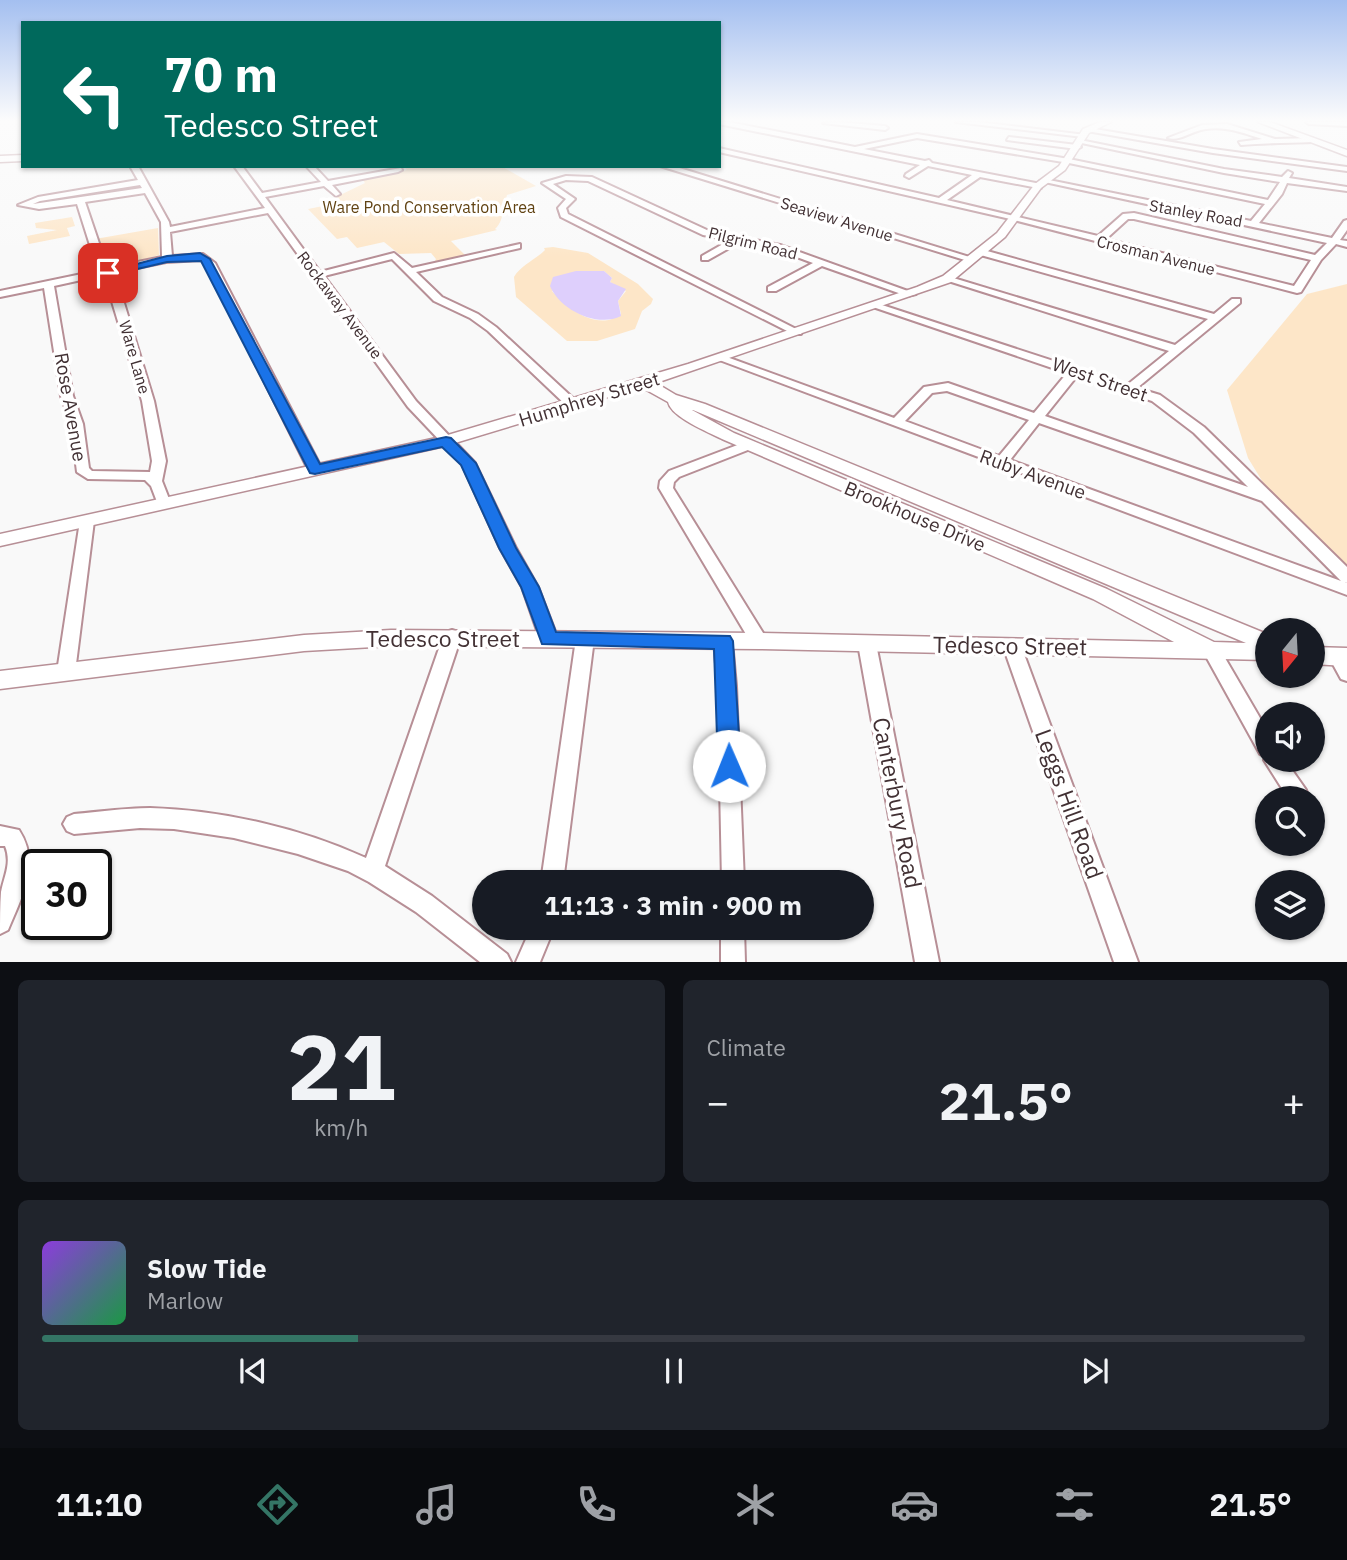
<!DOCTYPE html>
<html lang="en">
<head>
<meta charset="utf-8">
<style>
	body { margin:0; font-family:"IBM Plex Sans",sans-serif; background:#20242c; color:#f1f3f6; height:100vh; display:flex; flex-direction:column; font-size:26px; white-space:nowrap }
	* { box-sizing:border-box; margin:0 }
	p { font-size:23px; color:#9ea1a6 }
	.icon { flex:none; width:38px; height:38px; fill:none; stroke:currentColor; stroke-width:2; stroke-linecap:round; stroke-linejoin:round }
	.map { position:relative; height:962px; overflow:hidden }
	.panel { display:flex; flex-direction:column; gap:18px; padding:18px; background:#0d0f14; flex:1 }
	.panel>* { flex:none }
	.banner { position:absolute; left:21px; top:21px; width:700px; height:147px; border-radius:0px; box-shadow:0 2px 5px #0004; background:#00695c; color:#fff; overflow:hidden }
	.needle { width:46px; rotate:198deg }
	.tools { position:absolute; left:1255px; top:618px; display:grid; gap:14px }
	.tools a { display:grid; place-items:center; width:70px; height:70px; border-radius:50%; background:#171b24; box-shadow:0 2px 5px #0004; font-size:35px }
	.speed { position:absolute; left:21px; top:849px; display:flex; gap:14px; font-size:35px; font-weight:700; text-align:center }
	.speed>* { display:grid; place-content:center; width:91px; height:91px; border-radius:50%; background:#171b24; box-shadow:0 2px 5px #0004; line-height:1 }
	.speed .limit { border:4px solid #111; border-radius:10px; background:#fff; color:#111 }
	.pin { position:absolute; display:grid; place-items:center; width:60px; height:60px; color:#fff; margin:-30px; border-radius:14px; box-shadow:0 4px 10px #0006 }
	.me { position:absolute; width:77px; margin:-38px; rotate:359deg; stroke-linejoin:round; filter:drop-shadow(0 0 5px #0008) }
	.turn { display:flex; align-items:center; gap:24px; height:147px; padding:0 28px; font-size:32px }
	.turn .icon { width:91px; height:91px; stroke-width:2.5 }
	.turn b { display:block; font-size:49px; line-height:60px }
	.big { font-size:52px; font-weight:700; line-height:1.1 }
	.panel .tile { flex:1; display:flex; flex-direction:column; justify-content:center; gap:10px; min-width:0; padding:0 24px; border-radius:10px; background:#20242c }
	.panel .dial { align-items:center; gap:0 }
	.dial b { font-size:91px; line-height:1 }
	.song { display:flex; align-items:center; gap:21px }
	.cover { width:84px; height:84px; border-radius:10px; background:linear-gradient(135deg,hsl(270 70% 55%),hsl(140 70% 35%)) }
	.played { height:7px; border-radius:4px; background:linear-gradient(90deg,#347565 25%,#363941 25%) }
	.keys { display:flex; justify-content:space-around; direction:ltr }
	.heat { display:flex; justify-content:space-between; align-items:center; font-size:38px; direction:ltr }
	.panel .tiles { flex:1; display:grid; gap:18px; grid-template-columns:1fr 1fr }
	.tile:last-child { grid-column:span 2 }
	.trip { position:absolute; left:472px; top:870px; width:402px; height:70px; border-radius:35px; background:#171b24; box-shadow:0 2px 5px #0004; font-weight:700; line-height:70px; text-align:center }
	.dock { display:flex; height:112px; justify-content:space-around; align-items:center; background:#090b0e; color:#9ea1a6 }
	.dock .icon { width:49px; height:49px }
	.dock .active { color:#347565 }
	.dock b { font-size:32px; color:#f1f3f6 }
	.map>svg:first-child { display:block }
	.green { fill:#fde6c8; fill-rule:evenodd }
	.water { fill:#decffc }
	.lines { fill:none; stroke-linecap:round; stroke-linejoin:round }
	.minor-casing { stroke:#b78f96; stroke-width:4 }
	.major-casing { stroke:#b78f96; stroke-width:3 }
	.minor { fill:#fff; fill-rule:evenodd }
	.major { fill:#fff; fill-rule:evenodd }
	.route { fill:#1a73e8; stroke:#114b97; stroke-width:2 }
	.labels { text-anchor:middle; stroke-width:7; stroke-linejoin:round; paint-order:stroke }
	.far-park-label { font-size:16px; fill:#614313; stroke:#fff }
	.far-street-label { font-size:16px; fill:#423134; stroke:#fff }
	.street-label { font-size:19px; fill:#423134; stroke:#fff }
	.near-street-label { font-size:23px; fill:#423134; stroke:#fff }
</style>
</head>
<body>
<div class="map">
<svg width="1347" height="962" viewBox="0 0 1347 962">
	<rect width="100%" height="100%" fill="#f9f9f9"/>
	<!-- green -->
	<path class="green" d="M404,166H501L536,186L507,195C504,206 503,223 495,229L497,230L451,241L466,256L434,263L436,259L431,253L399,254L384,242L357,248L347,237L337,239L308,209L338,203L334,198L365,183L362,179L407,170Z
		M72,217L75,226L67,228L70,236L29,244L27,236L57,230L36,228L35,223Z
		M158,228L159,255L109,269L95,239Z
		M553,247L588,253L638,284L653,299L651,304L642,311L635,329L597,341H567L516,297L514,277C521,265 535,260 545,250L544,248ZM592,271H604L612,278L610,282L626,291L618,301L621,314C598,332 568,309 552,291Z
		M1347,284V570L1275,502L1248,458L1227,390L1307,294Z"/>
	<!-- water -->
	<path class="water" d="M576,271H604L612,278L610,282L626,289L618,301L621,316C597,328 560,310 550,286L553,277Z"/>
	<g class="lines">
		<defs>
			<path id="minor" d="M719,122H729L855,147L917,134L1069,159L1268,200L1280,182L1224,173L1077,142L1080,140L1224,169L1282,177L1288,171L1292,173L1289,178L1347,187V191L1287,183L1282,194L1259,223L1332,238L1344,221L1347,220V230L1340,240L1347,241V247L1336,244L1321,260L1301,292L1297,293L1006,218L719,152V148L939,198L972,175L928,166L909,178L905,176L906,174L920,165L719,124ZM917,138L1069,163L1265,204L1251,221L1044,179L1040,181L1327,243L1315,255L1134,213L1123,214L1098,236L947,200L980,177L1038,188H1041V184L932,163L929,160L925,161L864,149ZM1128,219H1134L1311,260L1294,286L1106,239Z
				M839,122L885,126L888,128L885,130L823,123Z
				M956,122H979L1086,135L1083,137Z
				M1306,122H1347V126L1309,124Z
				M1227,124L1275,139L1312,138L1315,140L1312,142C1287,143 1265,143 1241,145L1239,142L1262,139C1243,133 1226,126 1206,129C1193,130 1179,142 1168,138L1202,125Z
				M1089,128L1213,149L1347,167V171L1213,153L1087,131Z
				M1009,137L1077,145L1081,147L1077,149L1007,140Z
				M130,166H138L169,222L170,227L265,208L234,166H242L262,193L321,182L306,166H314L328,181L401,168L402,170L398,172L332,185L340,194L336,196L324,186L265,197L320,272L394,253L412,268L520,244V248L416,272L442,297L478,314L496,327L575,400L577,403L575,406H567L488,331L470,318L434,301L392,259L324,276L416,401L475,463L516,548L538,587L558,639L555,644L549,646L543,644L540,639L522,587L500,548L462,464L408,407L268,213L170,232L172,256L203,254L215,263L322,469L320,472H310L308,469L206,264L201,260L166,262L113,273L117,280L154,401L166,461L162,481L171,504L169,507H159L151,486L145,480L88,479L77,472L71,424L61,396L44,288L0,297V291L101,270L95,261L77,204L39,209L18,205L38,197L138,180ZM140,185L142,188L33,204L40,201ZM145,193L161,222L162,257L109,268L105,261L85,202ZM104,275L142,401L152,461L150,472L92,471L89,468L83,424L73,396L54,286Z
				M660,166H673L976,259L968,261Z
				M566,176L592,177L709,231L780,245L916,294L907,296L822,266L776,291H768V287L813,263L775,249L740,242L708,260H702V256L730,240L703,235L588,181L566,180L553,184L575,199L566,208L568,214L802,332L801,334H793L561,217L558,208L566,199L542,183Z
				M980,249L1214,314L1232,299H1240V303L1137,388L1160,395L1204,427L1347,567V583L1345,582L1347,583V595L714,358L716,356H724L894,418L924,387L948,383L1034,413L1067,373L870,306L871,304H879L1127,385L1169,351L942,279L950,277L1175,345L1208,319L977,254V250ZM1077,376L1152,401L1194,433L1248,487L1045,416ZM947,391L1029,420L999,456L905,421L932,393ZM1039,423L1262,501L1341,581L1010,460Z
				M748,441L753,442L755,445L753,448L679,477L674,482L673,488L768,641L765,646L759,648L753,646L659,488L660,481L669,471Z
				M87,516L94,521L75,672L72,677L66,679L60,677L57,672L80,521Z
				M452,630L458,632L461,637L385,866L432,896L507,954L511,962H480L416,912L369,882L348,871L298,854L234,838L174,829L140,828L74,834L67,831L63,824L67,817L74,814C99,812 125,808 150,808C222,810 300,828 366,858L443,637L446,632Z
				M585,632L591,634L594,639L563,882H541L576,639L579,634Z
				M723,634L729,636L732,641L736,686L744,882H722L718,686L714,641L717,636Z
				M867,637L873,639L876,644L939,962H915L858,644L861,639Z
				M1012,639L1018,641L1021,646L1138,962H1114L1003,646L1006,641Z
				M1212,644L1218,646L1267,730V760H1285L1306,790L1309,798H1288L1264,760L1266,756L1260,754L1203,651L1206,646Z
				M1338,650L1344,652L1347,657V681L1341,679L1329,657L1332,652Z
				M0,826L19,830C41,864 22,896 8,930L0,934C0,921 0,905 1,892C4,876 12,863 5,846H0Z
				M531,928H554L540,962H516Z
				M721,928H744L745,962H721Z"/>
			<path id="major" d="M1100,122H1111L1089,133L1065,170L1041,188L1005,237L951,282L656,383L676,395L705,404L1267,634V660L759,649L391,646L304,651L0,689V671L304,635L391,630L759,633L1174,642L1093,599L722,439C708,432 671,417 668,402L641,387L445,446L0,546V534L441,437L688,364L917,287L943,276L997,233L1035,184L1059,166L1083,129ZM692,410H693L1246,643L1214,642L1107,589L734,433Z
				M1258,122H1270L1347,150V156Z
				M23,155V161L0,162V156Z
				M1312,647L1347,648V666L1312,664Z"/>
		</defs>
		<!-- minor casing -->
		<use href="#minor" class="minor-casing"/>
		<!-- major casing -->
		<use href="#major" class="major-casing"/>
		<!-- minor -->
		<use href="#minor" class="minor"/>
		<!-- major -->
		<use href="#major" class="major"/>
	</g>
	<!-- sky -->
	<linearGradient id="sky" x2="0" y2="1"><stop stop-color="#a4bff0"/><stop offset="0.47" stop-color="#fcfcfc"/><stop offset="1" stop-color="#fcfcfc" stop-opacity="0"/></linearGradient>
	<rect width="1347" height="257" fill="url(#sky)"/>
	<!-- route -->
	<path class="route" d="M200,253L210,259L320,464L446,437L451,438L476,463L516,548L539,587L556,632L730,636L733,641L741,766L737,774L729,776L721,774L718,766L714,649L542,644L521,587L499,548L461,465L442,447L315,474L310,473L201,261L167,262L108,276L102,273L167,256Z"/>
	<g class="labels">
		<!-- far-park labels -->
		<g class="far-park-label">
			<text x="429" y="213">Ware Pond Conservation Area</text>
		</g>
		<!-- far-street labels -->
		<g class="far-street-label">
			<text transform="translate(1196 213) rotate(10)" y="6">Stanley Road</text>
			<text transform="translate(837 219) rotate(17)" y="6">Seaview Avenue</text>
			<text transform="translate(753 243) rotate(14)" y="6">Pilgrim Road</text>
			<text transform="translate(1156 255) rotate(14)" y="6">Crosman Avenue</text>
			<text transform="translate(340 305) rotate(53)" y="6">Rockaway Avenue</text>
			<text transform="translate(135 357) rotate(74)" y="6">Ware Lane</text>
		</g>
		<!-- street labels -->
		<g class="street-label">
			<text transform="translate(1100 379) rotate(19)" y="7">West Street</text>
			<text transform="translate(589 399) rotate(-17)" y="7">Humphrey Street</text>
			<text transform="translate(71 407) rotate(80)" y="7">Rose Avenue</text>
			<text transform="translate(1033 474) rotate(20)" y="7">Ruby Avenue</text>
			<text transform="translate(915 516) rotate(23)" y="7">Brookhouse Drive</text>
		</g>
		<!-- near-street labels -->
		<g class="near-street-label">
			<text x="443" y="647">Tedesco Street</text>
			<text transform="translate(1010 646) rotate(1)" y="8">Tedesco Street</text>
			<text transform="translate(897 803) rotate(79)" y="8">Canterbury Road</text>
			<text transform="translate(1069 804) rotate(70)" y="8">Leggs Hill Road</text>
		</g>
	</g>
</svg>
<div class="tools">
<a><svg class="needle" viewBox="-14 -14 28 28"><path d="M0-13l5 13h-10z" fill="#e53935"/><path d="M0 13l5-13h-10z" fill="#9ea1a6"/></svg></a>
<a><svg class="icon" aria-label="sound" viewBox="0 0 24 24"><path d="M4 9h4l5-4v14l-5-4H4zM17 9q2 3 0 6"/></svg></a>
<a><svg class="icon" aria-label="search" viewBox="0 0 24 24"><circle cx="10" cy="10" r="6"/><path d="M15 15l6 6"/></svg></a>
<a><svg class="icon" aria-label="layers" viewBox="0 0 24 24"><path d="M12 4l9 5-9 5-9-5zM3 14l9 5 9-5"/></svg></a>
</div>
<div class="speed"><div class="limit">30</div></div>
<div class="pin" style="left:108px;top:273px;background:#d93025"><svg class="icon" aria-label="arrive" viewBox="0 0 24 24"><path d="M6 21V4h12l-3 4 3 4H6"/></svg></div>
<svg class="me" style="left:729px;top:766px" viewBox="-20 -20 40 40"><circle r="19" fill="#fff"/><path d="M0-13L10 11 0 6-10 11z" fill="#1a73e8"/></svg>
<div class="trip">11:13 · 3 min · 900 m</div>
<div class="banner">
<div class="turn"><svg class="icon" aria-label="left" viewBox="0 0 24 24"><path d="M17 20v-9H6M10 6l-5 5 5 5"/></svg><div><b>70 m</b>Tedesco Street</div></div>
</div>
</div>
<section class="panel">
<div class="tiles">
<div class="tile dial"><b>21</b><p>km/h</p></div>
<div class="tile"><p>Climate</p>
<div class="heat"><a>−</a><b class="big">21.5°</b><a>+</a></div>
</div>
<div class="tile">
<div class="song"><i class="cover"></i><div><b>Slow Tide</b><p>Marlow</p></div></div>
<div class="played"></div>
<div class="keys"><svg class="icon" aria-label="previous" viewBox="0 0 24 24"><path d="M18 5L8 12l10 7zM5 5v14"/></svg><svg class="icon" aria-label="pause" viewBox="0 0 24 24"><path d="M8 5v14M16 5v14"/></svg><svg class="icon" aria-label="next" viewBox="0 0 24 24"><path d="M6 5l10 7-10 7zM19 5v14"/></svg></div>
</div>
</div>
</section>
<nav class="dock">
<b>11:10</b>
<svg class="icon active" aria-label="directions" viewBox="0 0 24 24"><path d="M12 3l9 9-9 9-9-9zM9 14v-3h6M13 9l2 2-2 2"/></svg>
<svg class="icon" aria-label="music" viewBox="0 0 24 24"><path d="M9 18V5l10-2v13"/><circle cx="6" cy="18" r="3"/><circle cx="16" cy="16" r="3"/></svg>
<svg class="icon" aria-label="phone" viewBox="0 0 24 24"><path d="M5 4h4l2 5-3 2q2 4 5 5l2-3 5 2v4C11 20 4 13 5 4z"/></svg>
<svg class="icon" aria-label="climate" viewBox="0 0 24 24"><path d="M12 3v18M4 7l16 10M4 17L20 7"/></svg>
<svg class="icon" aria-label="car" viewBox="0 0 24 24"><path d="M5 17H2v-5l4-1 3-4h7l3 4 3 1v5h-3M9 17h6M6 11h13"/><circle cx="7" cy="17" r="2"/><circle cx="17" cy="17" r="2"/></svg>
<svg class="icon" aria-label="filters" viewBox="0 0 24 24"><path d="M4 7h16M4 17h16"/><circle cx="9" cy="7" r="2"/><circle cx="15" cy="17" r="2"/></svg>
<b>21.5°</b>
</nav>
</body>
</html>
